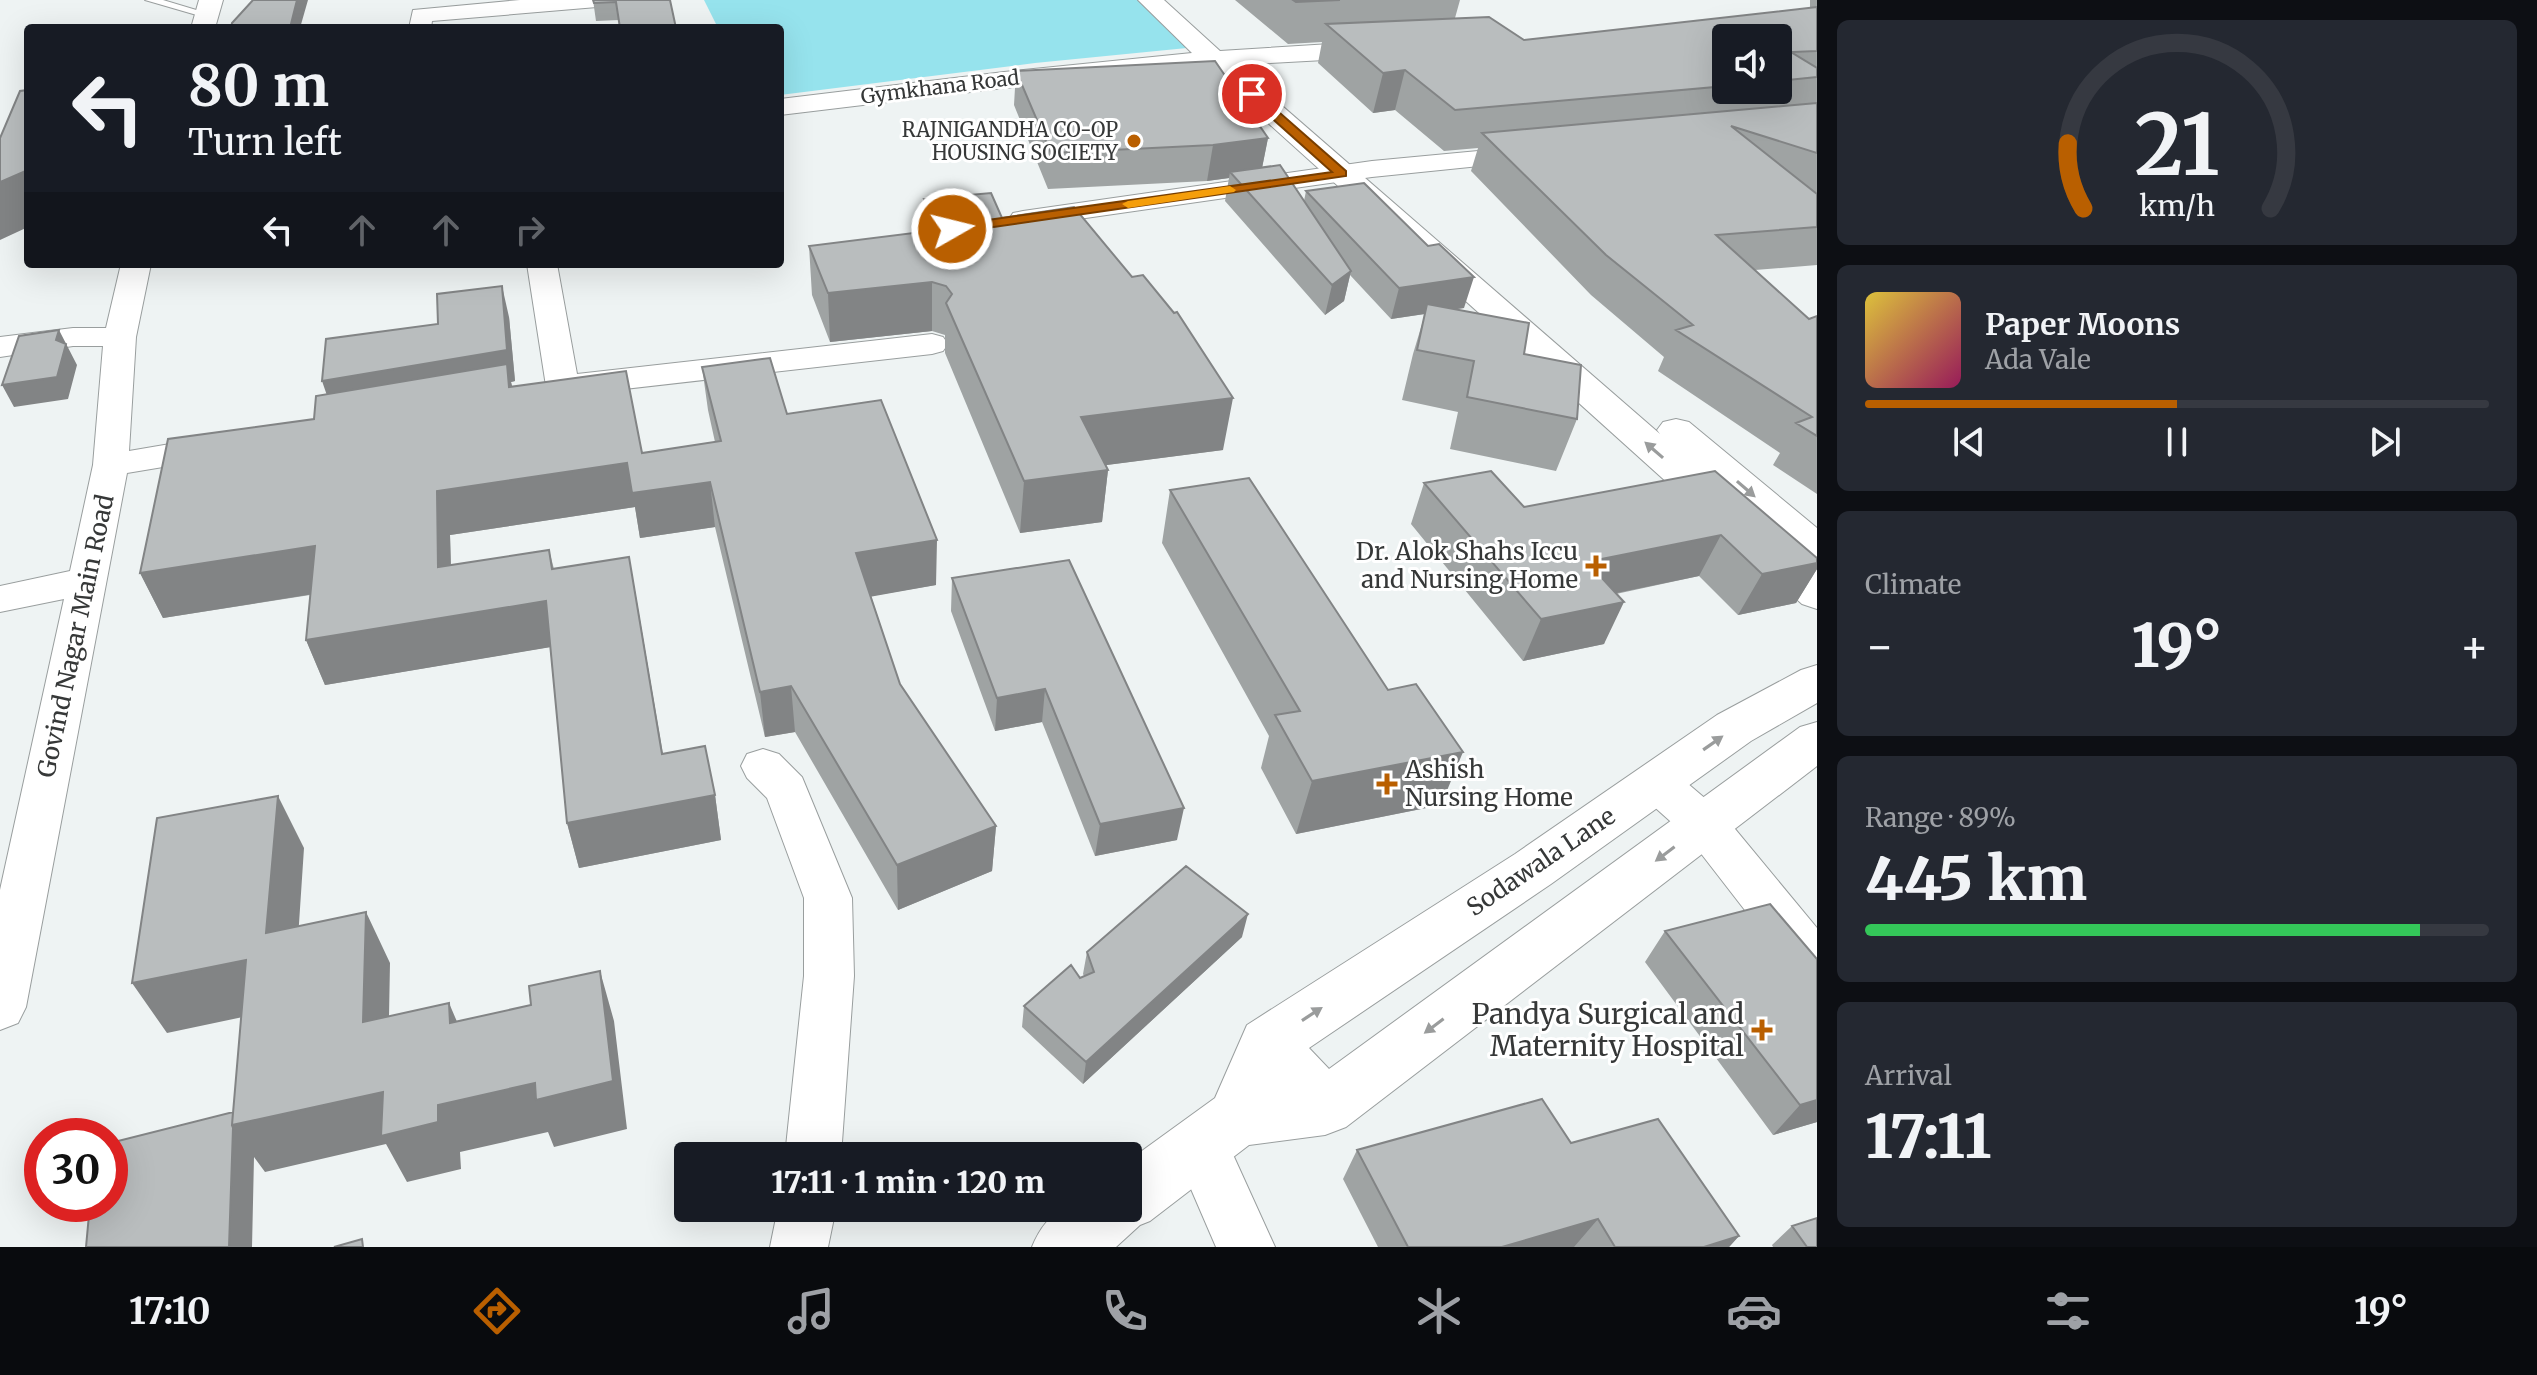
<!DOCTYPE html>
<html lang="en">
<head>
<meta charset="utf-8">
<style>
	body { margin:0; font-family:Merriweather,serif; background:#242831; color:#f1f3f6; height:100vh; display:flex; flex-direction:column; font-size:30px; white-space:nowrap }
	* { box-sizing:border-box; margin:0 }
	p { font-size:26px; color:#9ea1a6 }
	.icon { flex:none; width:44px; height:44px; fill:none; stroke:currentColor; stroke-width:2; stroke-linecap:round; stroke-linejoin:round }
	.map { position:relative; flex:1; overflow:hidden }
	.panel { display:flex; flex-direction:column; gap:20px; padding:20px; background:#0d0f14; width:720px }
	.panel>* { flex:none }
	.guide { position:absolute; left:24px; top:24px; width:760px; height:244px; border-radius:8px; box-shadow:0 8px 32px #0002; background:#171b24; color:#f1f3f6; overflow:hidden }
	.tools { position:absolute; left:1712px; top:24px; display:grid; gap:16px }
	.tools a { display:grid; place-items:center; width:80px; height:80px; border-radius:8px; background:#171b24; box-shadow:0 8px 32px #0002; font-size:40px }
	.speed { position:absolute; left:24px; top:1118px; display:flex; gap:16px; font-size:40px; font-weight:700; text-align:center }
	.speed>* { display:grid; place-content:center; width:104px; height:104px; border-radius:50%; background:#171b24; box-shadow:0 8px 32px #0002; line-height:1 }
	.speed .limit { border:12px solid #d22; background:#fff; color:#111 }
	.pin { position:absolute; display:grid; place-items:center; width:68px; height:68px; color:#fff; margin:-34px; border:4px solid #fff; border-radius:50%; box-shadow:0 2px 8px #0007 }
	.me { position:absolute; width:88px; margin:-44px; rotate:82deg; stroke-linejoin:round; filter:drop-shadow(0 0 6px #0008) }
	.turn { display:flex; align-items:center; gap:28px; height:168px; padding:0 32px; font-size:36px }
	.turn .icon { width:104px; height:104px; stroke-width:2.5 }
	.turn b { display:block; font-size:56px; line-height:68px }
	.lanes { display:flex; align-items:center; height:76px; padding:0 32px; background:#0003; justify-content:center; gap:40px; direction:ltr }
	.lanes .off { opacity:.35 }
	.big { font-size:60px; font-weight:800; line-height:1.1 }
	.panel .widget { flex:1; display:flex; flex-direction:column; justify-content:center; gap:12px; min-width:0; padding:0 28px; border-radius:12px; background:#242831 }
	.panel .dial { align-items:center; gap:0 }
	.dial svg { height:208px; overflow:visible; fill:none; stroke:#363941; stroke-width:7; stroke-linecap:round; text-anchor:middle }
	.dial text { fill:#f1f3f6; stroke:none }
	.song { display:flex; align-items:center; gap:24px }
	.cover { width:96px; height:96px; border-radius:12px; background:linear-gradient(135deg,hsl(50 70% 55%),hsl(330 70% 35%)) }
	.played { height:8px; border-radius:4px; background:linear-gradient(90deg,#b95f00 50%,#363941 50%) }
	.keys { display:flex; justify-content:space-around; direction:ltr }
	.heat { display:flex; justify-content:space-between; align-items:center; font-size:44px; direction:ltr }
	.charge { height:12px; border-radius:6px; background:linear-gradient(90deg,#34c759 89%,#363941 0) }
	.trip { position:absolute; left:674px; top:1142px; width:468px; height:80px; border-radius:8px; background:#171b24; box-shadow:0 8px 32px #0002; font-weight:800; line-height:80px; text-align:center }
	.tab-bar { display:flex; height:128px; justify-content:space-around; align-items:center; background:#090b0e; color:#9ea1a6 }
	.tab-bar .icon { width:56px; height:56px }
	.tab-bar .selected { color:#b95f00 }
	.tab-bar b { font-size:36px; color:#f1f3f6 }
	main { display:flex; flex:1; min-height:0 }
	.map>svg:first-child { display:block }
	.green { fill:#96e3ed }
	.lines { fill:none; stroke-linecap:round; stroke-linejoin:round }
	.lane-casing { stroke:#999e9e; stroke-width:2 }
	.street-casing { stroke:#999e9e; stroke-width:2 }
	.secondary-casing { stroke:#999e9e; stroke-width:2 }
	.lane { fill:#fff; fill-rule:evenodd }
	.street { fill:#fff; fill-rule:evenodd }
	.secondary { fill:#fff; fill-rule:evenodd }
	.wall { fill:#9fa3a3; fill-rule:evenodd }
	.shaded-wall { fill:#828485 }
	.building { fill:#b9bdbe; stroke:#828485; stroke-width:2 }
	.oneway { fill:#9a9c9c }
	.route { fill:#b95f00; stroke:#783e00; stroke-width:2 }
	.slow { fill:#f59e0b }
	.poi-dot { fill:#b95f00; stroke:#fff; stroke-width:3 }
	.labels { text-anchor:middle; stroke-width:6; stroke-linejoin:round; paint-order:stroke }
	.far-street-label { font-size:20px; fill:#363838; stroke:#fff }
	.far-poi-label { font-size:20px; fill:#363838; stroke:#fff; text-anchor:end }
	.poi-label { font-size:24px; fill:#363838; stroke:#fff; text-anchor:end }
	.street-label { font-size:24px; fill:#363838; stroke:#fff }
	.near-poi-label { font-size:28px; fill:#363838; stroke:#fff; text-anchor:end }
</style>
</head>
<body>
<main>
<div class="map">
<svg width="1817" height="1247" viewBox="0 0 1817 1247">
	<rect width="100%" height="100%" fill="#eef3f3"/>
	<!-- green -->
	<path class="green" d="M704,0H1145L1197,47L1035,63L780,95V28H718Z"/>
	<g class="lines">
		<defs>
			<path id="lane" d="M145,0H163L213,15L207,18Z"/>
			<path id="street" d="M520,0H608L597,7L432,21L431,28H409L413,10Z
				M1530,146L1539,148L1543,154L1539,160L1372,177L1023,227L1013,225L1009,219L1013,213L1023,211L1372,161Z
				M121,264H151L136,337L129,451L217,436L229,440L234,447L229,454L217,458L127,473L26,1007L18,1023L0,1030V890L64,599L0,612V586L70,571L93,465L103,346H73L0,357V337L73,328H106Z
				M527,264H557L577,374L932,334L943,337L948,344L943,351L932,354L563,396L551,393L546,386Z
				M763,749L779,754L802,777L852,898L854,976L841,1156H785L804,976V898L767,798L747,778L741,766L747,754Z
				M1657,766L1673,771L1721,812L1817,928V987L1799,980L1689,838L1641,795L1635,783L1641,771Z
				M1200,1118L1220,1126L1275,1247H1216L1172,1145L1180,1126Z
				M778,1208H836L828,1247H770Z"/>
			<path id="secondary" d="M199,0H223L215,28H191Z
				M1138,0H1164L1220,51L1379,41L1388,44L1392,49L1388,54L1379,57L1235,65L1660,434L1657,430L1663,422L1676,419L1689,422L1817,528V564L1806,561L1817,570V609L1802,604L1207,68L1004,88L780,115V99L1004,72L1192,53Z
				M1817,665V703L1751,741L1551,884L1309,1048L1329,1069L1800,727L1817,722V766L1346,1127L1325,1135L1249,1145L1150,1221L1140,1225L1116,1247H1032C1053,1196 1081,1208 1128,1208V1161L1215,1098L1247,1025L1515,854L1717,715L1801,670Z"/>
		</defs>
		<!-- lane casing -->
		<use href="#lane" class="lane-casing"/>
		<!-- street casing -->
		<use href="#street" class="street-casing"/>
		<!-- secondary casing -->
		<use href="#secondary" class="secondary-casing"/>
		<!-- lane -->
		<use href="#lane" class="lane"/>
		<!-- street -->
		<use href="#street" class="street"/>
		<!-- secondary -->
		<use href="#secondary" class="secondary"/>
	</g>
	<!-- wall -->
	<path class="wall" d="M593,0H670L619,20L596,21Z
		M1235,0H1460L1455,18L1524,40L1810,8V0H1817V265L1755,270L1809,319L1817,316V494L1773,465L1780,453L1658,371L1664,357L1591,295L1471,171L1478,148L1444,151L1395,110L1373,113L1318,63L1322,42L1288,44ZM1726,38H1778V90H1726Z
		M1016,71L1268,138L1262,168L1304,201L1306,191L1464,308L1454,309L1524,354L1577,419L1556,471L1450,449L1458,412L1402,400L1413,354L1425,314L1391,319L1350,275L1344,301L1325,315L1225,201L1229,178L1207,181L1048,189L1014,105Z
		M924,199L1002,218L1223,450L1106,465L1108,470L1102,522L1020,533L945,353V335L932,331L830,342L812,295L809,246L924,232Z
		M509,317L515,381L511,382L512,386L642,453L715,442L708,410L702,367L787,414L936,585L871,596L900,684L996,826L992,871L898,910L795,732L765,737L715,527L640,538L635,507L450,535L451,565L549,550L554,569L629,557L663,754L715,795L721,840L579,868L567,823L550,647L325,685L306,640L310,595L163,618L140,573L314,419L327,394Z
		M1715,471L1817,558V569L1796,603L1738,615L1699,576L1616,594L1604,644L1523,661L1411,524L1424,483L1524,507Z
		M1170,490L1441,805L1296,834L1261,768L1269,736L1162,543Z
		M952,578L1177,840L1095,856L1042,722L995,731L951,611Z
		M1665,931L1817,959V1122L1773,1135L1645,962Z
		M1242,937L1083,1084L1022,1027L1024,1006L1084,976L1083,974L1087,952Z
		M1571,1143L1739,1236L1729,1247H1378L1343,1179L1357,1150Z
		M1792,1226L1817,1247H1773L1772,1245Z"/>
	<!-- shaded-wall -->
	<path class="shaded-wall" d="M297,0H308L300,28H290Z
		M1405,70L1395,110L1373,113L1383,73Z
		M1268,138L1261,173L1230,172L1229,178L1207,181L1213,145Z
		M28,170V227L0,240V182Z
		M1351,271L1344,301L1325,315L1332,285Z
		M1474,277L1464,308L1391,319L1399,288Z
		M932,282V331L830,342L828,293Z
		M502,286L509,317L515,381L511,382L517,407L333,413L322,381L507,350Z
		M59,330L77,365L68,399L14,407L2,385L56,340Z
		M1233,398L1223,450L1076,469L1081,417Z
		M627,463L710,482L715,527L640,538L635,507L450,535L452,612L438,567L437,491Z
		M1108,470L1102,522L1020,533L1024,481Z
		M1721,535L1699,576L1568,603L1587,562Z
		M937,540L936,585L858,599L856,553Z
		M315,546L332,591L163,618L140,573Z
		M629,557L637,602L670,799L662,754Z
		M1817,563V569L1796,603L1738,615L1762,574Z
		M546,601L557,646L325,685L306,640Z
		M1624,602L1604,644L1523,661L1541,619Z
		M791,686L795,732L765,737L760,692Z
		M1045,689L1042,722L995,731L997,698Z
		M1463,752L1441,805L1296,834L1312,781Z
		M715,795L721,840L579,868L567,823Z
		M278,796L304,848L295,984L266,933Z
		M1184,808L1177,840L1095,856L1100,824Z
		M996,826L992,871L898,910L897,865Z
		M366,912L390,963L388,1071L363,1022Z
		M1248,914L1242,937L1083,1084L1086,1062Z
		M246,960L276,1010L167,1033L132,983Z
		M600,971L614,1021L627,1129L554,1147L548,1132L460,1152L461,1169L407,1182L386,1144L265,1172L254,1157L252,1247H229L232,1125L383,1092L438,1105Z
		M449,1003L470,1052L450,1023Z
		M1817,1100V1122L1773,1135L1800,1105Z
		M1598,1219L1574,1247H1502Z
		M1739,1236L1729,1247H1704Z"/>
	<!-- building -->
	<path class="building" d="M253,0H297L290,28H231L232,23Z
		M593,0H670L676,28H620L616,2L594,3Z
		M1293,0H1340L1296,2Z
		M1817,7V51L1791,52L1817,68V77L1778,81V38H1726V86L1455,110L1405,70L1383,73L1326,24L1489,17L1524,40Z
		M1215,61L1268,138L1213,145L1051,153L1016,71Z
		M28,90V170L0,182V138L20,91Z
		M1817,103V153L1731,126L1817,194V227L1716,235L1809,319L1817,316V436L1796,423L1812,417L1676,330L1693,325L1606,255L1482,133Z
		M1280,165L1351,271L1332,285L1230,172Z
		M1364,183L1428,246L1439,244L1474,277L1399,288L1306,191Z
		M991,193L1002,218L1074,207L1132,277L1143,275L1174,313L1177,312L1233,398L1081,417L1108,470L1024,481L946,303L952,294L946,286L932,282L828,293L809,246L938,230L924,199Z
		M502,286L507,350L322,381L326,339L438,324L437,294Z
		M1427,304L1529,323L1524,354L1581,365L1577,419L1467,397L1474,361L1417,350Z
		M59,330L56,340L66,344L57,377L2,385L19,336Z
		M770,358L787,414L881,400L937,540L856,553L900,684L996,826L897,865L791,686L760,692L710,482L632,493L627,463L437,491L438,567L549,550L552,569L629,557L662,754L705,746L715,795L567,823L546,601L306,640L315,546L140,573L168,439L314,419L316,396L507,364L509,387L626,371L642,453L721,441L702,367Z
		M1491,471L1524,507L1715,471L1817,558V563L1762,574L1721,535L1587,562L1624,602L1541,619L1424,483Z
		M1249,478L1388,690L1416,684L1463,752L1312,781L1275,715L1300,711L1170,490Z
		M1069,560L1184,808L1100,824L1045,689L997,698L952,578Z
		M278,796L266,933L366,912L363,1022L449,1003L450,1023L531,1005L529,986L600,971L613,1081L536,1100L535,1083L438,1105V1122L381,1136L383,1092L232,1125L246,960L132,983L157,818Z
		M1186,866L1248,914L1086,1062L1024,1006L1071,965L1080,978L1094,972L1087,952Z
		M1770,904L1817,959V1100L1800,1105L1665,931Z
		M1542,1099L1571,1143L1658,1119L1739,1236L1704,1247H1615L1598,1219L1502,1247H1408L1357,1150Z
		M233,1112L232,1125L233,1128L229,1247H86L90,1204H110V1143Z
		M1817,1218V1247H1807L1792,1226Z
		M362,1239L363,1247H334Z"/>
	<!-- one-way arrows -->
	<defs><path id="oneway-solid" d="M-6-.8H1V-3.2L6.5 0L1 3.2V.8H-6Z" transform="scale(2)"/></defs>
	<g class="oneway">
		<use href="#oneway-solid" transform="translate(1654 450) rotate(-139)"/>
		<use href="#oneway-solid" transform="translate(1746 489) rotate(41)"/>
		<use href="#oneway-solid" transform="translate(1713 743) rotate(-35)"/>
		<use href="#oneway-solid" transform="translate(1665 854) rotate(143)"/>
		<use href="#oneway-solid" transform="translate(1312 1014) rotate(-33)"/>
		<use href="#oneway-solid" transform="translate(1434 1026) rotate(143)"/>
	</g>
	<!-- route -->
	<path class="route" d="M1248,92H1256L1346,171V176L952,233L945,229L952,225L1332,172L1248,97Z"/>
	<!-- slow -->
	<path class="slow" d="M1230,186L1236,190L1234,192L1128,208L1122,204L1128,201Z"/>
	<!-- markers -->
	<g class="poi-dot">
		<circle cx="1134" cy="141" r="8"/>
		<path d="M1592 554h8v8h8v8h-8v8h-8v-8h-8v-8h8z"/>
		<path d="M1383 772h8v8h8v8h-8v8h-8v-8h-8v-8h8z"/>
		<path d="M1758 1018h8v8h8v8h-8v8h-8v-8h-8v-8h8z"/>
	</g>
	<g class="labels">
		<!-- far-street labels -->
		<g class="far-street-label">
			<text transform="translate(940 87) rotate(-7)" y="7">Gymkhana Road</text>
		</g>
		<!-- far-poi labels -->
		<g class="far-poi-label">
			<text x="1118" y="137">RAJNIGANDHA CO-OP<tspan x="1118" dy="23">HOUSING SOCIETY</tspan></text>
		</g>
		<!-- poi labels -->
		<g class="poi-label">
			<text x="1578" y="560">Dr. Alok Shahs Iccu<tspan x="1578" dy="28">and Nursing Home</tspan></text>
			<text x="1405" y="778" text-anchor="start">Ashish<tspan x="1405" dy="28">Nursing Home</tspan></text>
		</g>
		<!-- street labels -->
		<g class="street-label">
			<text transform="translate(76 636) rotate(-78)" y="8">Govind Nagar Main Road</text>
			<text transform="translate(1541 862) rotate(-34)" y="8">Sodawala Lane</text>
		</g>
		<!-- near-poi labels -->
		<g class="near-poi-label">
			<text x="1744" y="1024">Pandya Surgical and<tspan x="1744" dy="32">Maternity Hospital</tspan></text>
		</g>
	</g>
</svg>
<div class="tools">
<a><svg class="icon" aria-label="sound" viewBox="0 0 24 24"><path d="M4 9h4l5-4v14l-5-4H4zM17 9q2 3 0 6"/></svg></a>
</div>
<div class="speed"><div class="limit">30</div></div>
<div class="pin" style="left:1252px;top:94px;background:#d93025"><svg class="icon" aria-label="arrive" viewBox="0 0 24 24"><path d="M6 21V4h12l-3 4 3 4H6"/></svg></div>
<svg class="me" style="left:952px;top:229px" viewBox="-20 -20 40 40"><circle r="17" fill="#b95f00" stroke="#fff" stroke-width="3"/><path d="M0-11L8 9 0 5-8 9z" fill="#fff"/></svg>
<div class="trip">17:11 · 1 min · 120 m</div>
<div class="guide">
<div class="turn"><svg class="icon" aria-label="left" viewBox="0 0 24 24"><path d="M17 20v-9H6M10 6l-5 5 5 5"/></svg><div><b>80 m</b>Turn left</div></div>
<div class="lanes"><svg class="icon" aria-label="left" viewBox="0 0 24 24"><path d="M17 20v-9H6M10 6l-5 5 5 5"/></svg><svg class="icon off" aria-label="ahead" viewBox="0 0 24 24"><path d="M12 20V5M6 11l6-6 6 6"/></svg><svg class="icon off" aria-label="ahead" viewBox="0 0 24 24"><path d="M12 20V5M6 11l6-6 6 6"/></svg><svg class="icon off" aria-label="right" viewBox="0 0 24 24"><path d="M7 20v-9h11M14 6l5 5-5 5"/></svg></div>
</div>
</div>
<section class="panel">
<div class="widget dial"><svg viewBox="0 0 100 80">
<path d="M14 69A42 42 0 1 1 86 69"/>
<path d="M14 69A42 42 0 0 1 8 44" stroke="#b95f00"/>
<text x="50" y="56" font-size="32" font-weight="700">21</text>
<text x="50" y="72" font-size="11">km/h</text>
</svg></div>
<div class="widget">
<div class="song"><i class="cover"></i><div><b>Paper Moons</b><p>Ada Vale</p></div></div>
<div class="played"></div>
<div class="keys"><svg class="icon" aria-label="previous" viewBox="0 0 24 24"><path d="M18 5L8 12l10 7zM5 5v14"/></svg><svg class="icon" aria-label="pause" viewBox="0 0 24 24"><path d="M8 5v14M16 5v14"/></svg><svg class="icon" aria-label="next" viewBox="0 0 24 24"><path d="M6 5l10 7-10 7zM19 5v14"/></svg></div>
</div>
<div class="widget"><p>Climate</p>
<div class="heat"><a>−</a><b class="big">19°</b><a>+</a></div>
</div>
<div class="widget"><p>Range · 89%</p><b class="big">445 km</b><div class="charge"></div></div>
<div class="widget"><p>Arrival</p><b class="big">17:11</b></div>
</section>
</main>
<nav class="tab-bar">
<b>17:10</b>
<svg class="icon selected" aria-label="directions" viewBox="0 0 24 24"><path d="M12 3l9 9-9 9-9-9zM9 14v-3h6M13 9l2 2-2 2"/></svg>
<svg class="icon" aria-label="music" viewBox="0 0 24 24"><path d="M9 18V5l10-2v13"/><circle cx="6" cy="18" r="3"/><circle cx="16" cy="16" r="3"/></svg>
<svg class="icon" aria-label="phone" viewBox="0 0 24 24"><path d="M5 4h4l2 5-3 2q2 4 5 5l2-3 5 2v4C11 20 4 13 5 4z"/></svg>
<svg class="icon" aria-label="climate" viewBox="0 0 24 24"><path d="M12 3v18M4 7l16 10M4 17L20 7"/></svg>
<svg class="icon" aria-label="car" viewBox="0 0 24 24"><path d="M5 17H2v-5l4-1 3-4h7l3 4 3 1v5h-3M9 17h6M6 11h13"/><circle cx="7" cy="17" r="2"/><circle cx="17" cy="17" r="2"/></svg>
<svg class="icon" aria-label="filters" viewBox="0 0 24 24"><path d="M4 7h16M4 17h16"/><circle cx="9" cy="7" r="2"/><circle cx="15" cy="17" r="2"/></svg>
<b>19°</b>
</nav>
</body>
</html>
